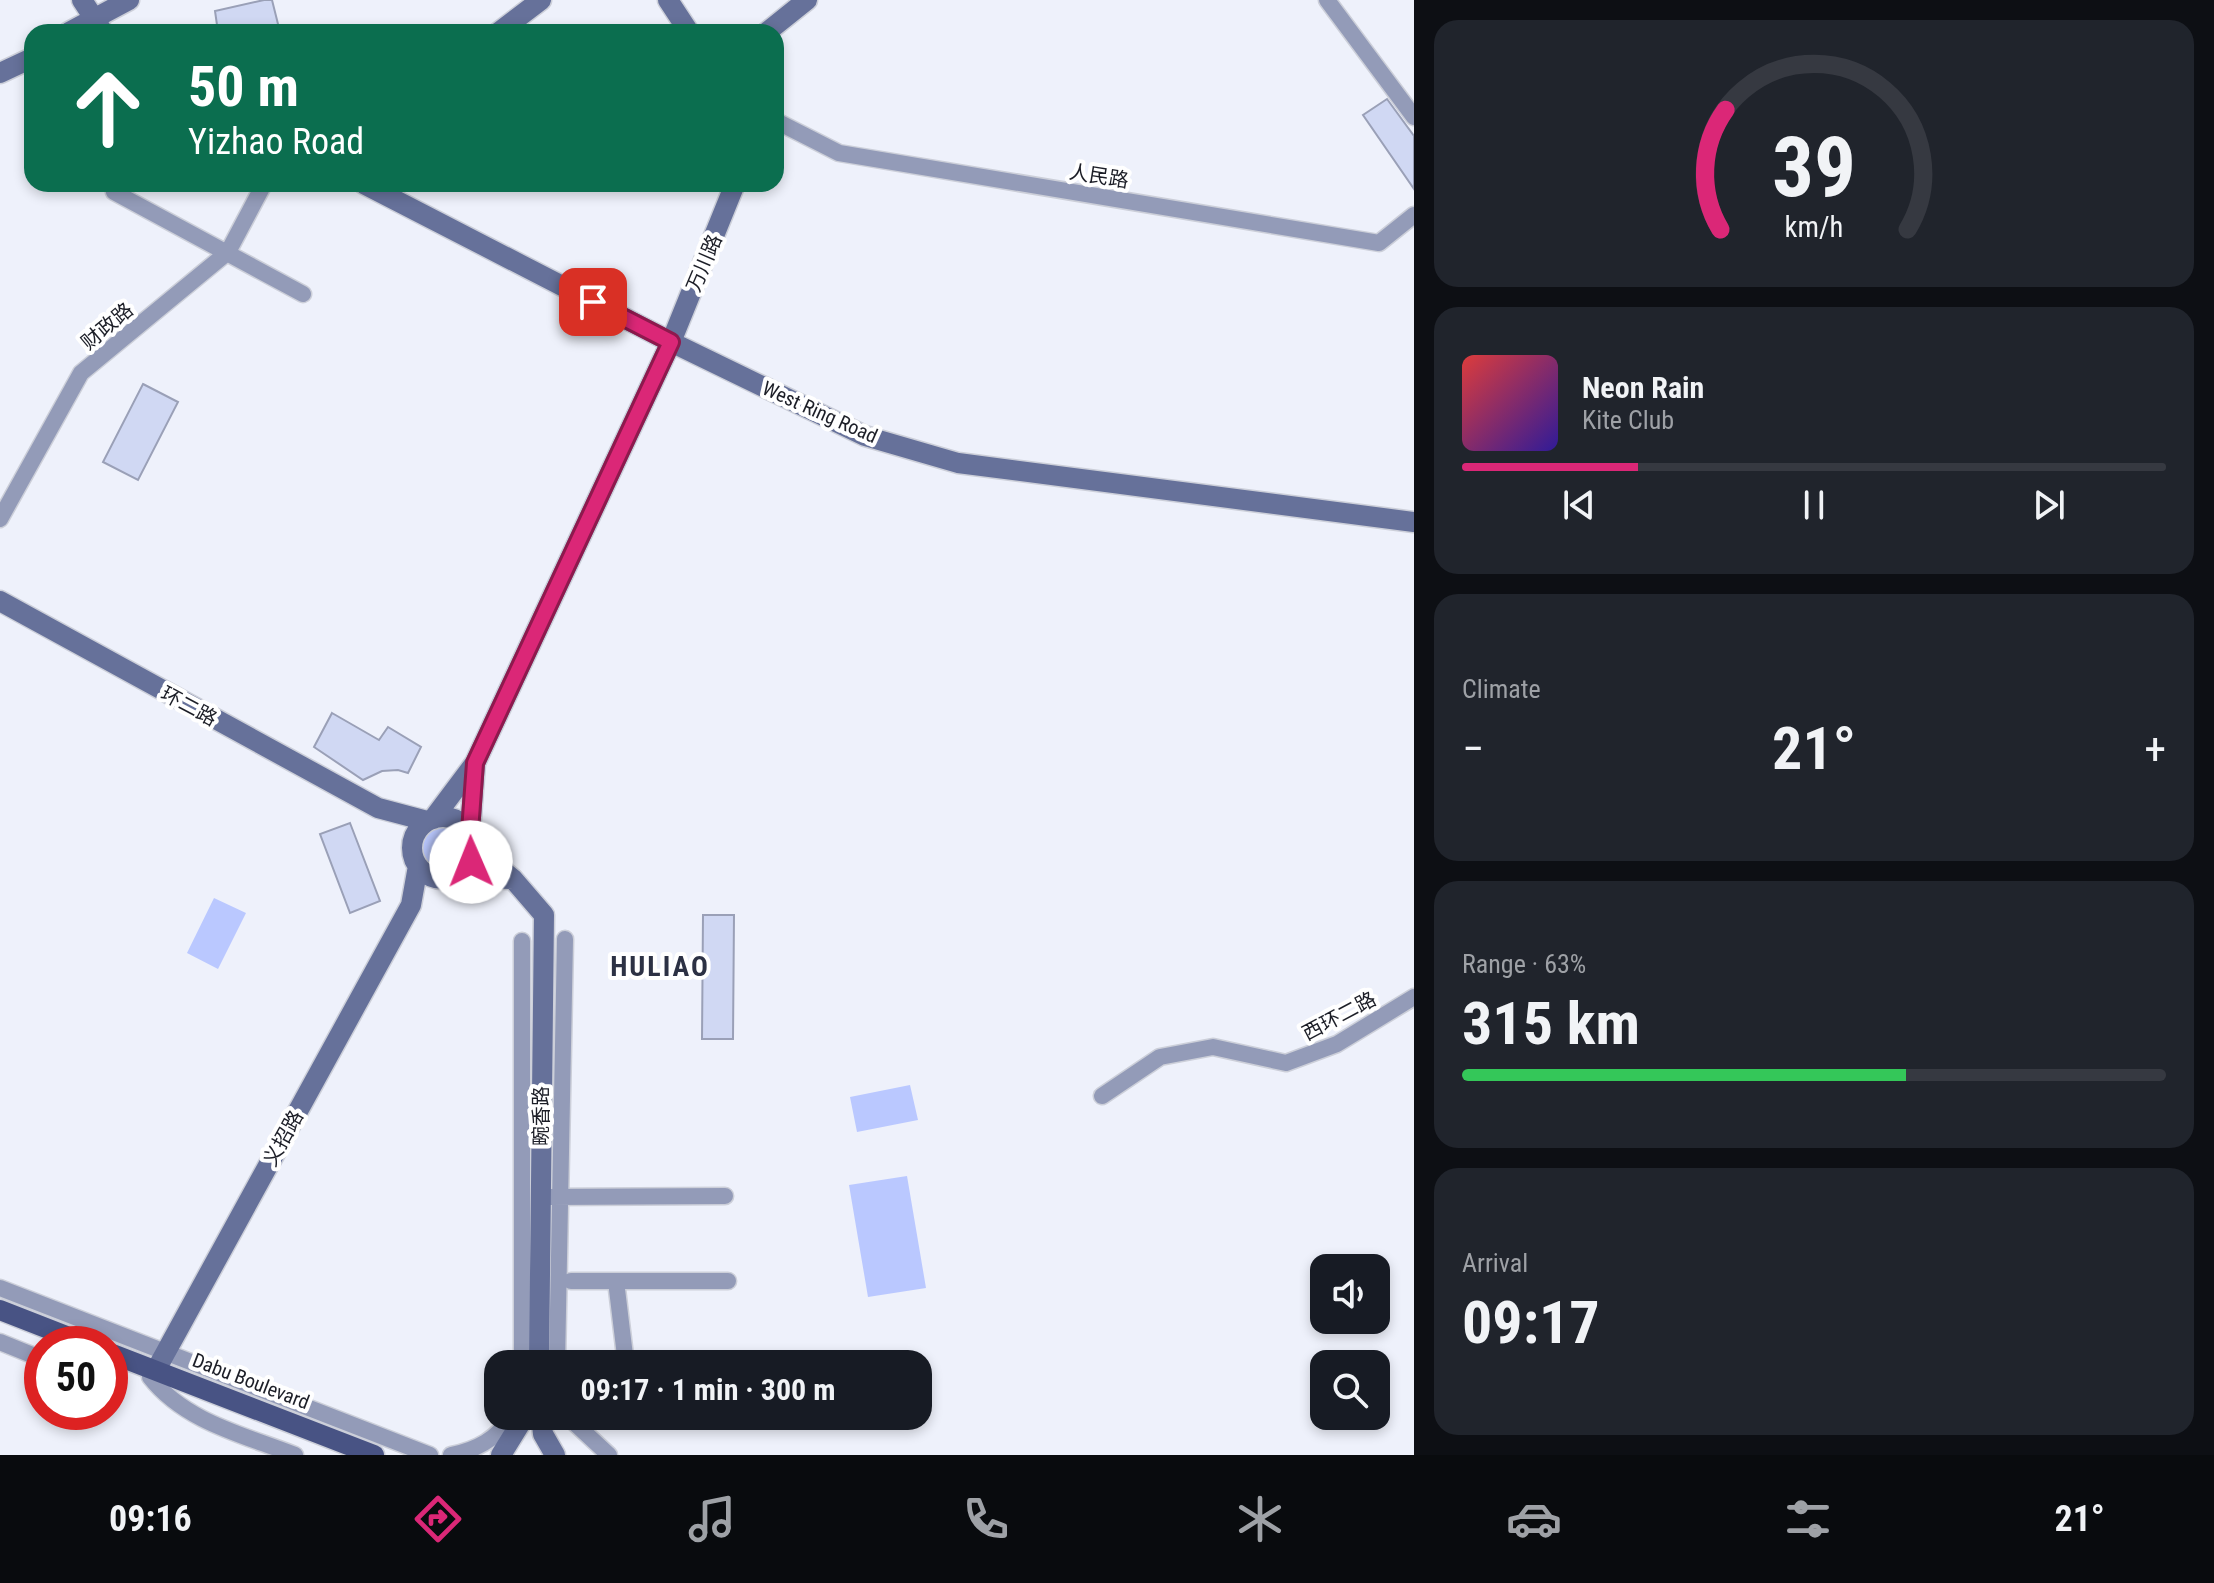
<!DOCTYPE html>
<html lang="en">
<head>
<meta charset="utf-8">
<style>
	body { margin:0; font-family:"Roboto Condensed","Noto Sans SC",sans-serif; background:#20242c; color:#f1f3f6; height:100vh; display:flex; flex-direction:column; font-size:30px; white-space:nowrap }
	* { box-sizing:border-box; margin:0 }
	p { font-size:26px; color:#9ea1a6 }
	.icon { flex:none; width:44px; height:44px; fill:none; stroke:currentColor; stroke-width:2; stroke-linecap:round; stroke-linejoin:round }
	.map { position:relative; flex:1; overflow:hidden }
	.details { display:flex; flex-direction:column; gap:20px; padding:20px; background:#0d0f14; width:800px }
	.details>* { flex:none }
	.banner { position:absolute; left:24px; top:24px; width:760px; height:168px; border-radius:24px; box-shadow:0 4px 12px #0003; background:#0b6e4f; color:#fff; overflow:hidden }
	.buttons { position:absolute; left:1310px; top:1254px; display:grid; gap:16px }
	.buttons a { display:grid; place-items:center; width:80px; height:80px; border-radius:16px; background:#171b24; box-shadow:0 4px 12px #0003; font-size:40px }
	.speed { position:absolute; left:24px; top:1326px; display:flex; gap:16px; font-size:40px; font-weight:700; text-align:center }
	.speed>* { display:grid; place-content:center; width:104px; height:104px; border-radius:50%; background:#171b24; box-shadow:0 4px 12px #0003; line-height:1 }
	.speed .limit { border:12px solid #d22; background:#fff; color:#111 }
	.pin { position:absolute; display:grid; place-items:center; width:68px; height:68px; color:#fff; margin:-34px; border-radius:16px; box-shadow:0 4px 12px #0006 }
	.me { position:absolute; width:88px; margin:-44px; rotate:359deg; stroke-linejoin:round; filter:drop-shadow(0 0 6px #0008) }
	.turn { display:flex; align-items:center; gap:28px; height:168px; padding:0 32px; font-size:36px }
	.turn .icon { width:104px; height:104px; stroke-width:2.5 }
	.turn b { display:block; font-size:56px; line-height:68px }
	.big { font-size:60px; font-weight:700; line-height:1.1 }
	.details .widget { flex:1; display:flex; flex-direction:column; justify-content:center; gap:12px; min-width:0; padding:0 28px; border-radius:24px; background:#20242c }
	.details .dial { align-items:center; gap:0 }
	.dial svg { height:208px; overflow:visible; fill:none; stroke:#363941; stroke-width:7; stroke-linecap:round; text-anchor:middle }
	.dial text { fill:#f1f3f6; stroke:none }
	.song { display:flex; align-items:center; gap:24px }
	.cover { width:96px; height:96px; border-radius:12px; background:linear-gradient(135deg,hsl(0 70% 55%),hsl(250 70% 35%)) }
	.played { height:8px; border-radius:4px; background:linear-gradient(90deg,#db2777 25%,#363941 25%) }
	.keys { display:flex; justify-content:space-around; direction:ltr }
	.heat { display:flex; justify-content:space-between; align-items:center; font-size:44px; direction:ltr }
	.charge { height:12px; border-radius:6px; background:linear-gradient(90deg,#34c759 63%,#363941 0) }
	.trip { position:absolute; left:484px; top:1350px; width:448px; height:80px; border-radius:24px; background:#171b24; box-shadow:0 4px 12px #0003; font-weight:700; line-height:80px; text-align:center }
	.tab-bar { display:flex; height:128px; justify-content:space-around; align-items:center; background:#090b0e; color:#9ea1a6 }
	.tab-bar .icon { width:56px; height:56px }
	.tab-bar .on { color:#db2777 }
	.tab-bar b { font-size:36px; color:#f1f3f6 }
	main { display:flex; flex:1; min-height:0 }
	.map>svg:first-child { display:block }
	.green { fill:#bac8ff }
	.building { fill:#d0d8f3; stroke:#9aa0b7; stroke-width:2 }
	.lines { fill:none; stroke-linecap:round; stroke-linejoin:round }
	.street-casing { stroke:#cccfd9; stroke-width:19 }
	.secondary-casing { stroke:#cccfd9; stroke-width:23 }
	.primary-casing { stroke:#cccfd9; stroke-width:23 }
	.street { stroke:#939bb8; stroke-width:16 }
	.secondary { stroke:#66719a; stroke-width:20 }
	.primary { stroke:#485384; stroke-width:20 }
	.route-casing { stroke:#8e194d; stroke-width:20 }
	.route { stroke:#db2777; stroke-width:14 }
	.labels { text-anchor:middle; stroke-width:8; stroke-linejoin:round; paint-order:stroke }
	.street-label { font-size:20px; fill:#1c1e27; stroke:#fff }
	.district-label { font-size:28px; font-weight:bold; letter-spacing:2px; fill:#2c3144; stroke:#fff }
</style>
</head>
<body>
<main>
<div class="map">
<svg width="1414" height="1455" viewBox="0 0 1414 1455">
	<rect width="100%" height="100%" fill="#eef1fb"/>
	<!-- green -->
	<path class="green" d="M423 848a20 20 0 1 1 40 0a20 20 0 1 1-40 0Z
		M214,898L246,913L218,969L187,953Z
		M910,1085L918,1120L857,1132L850,1097Z
		M907,1176L926,1288L868,1297L849,1185Z"/>
	<!-- building -->
	<path class="building" d="M264,0H272L280,32H218L215,11Z
		M1387,99L1414,136V189L1363,115Z
		M143,384L178,402L138,480L103,462Z
		M332,713L379,740L388,727L421,747L408,773L398,770L382,771L363,780L314,747Z
		M350,823L380,901L350,913L320,834Z
		M703,915H734L733,1039H702Z"/>
	<g class="lines">
		<defs>
			<path id="street" d="M1327,0L1414,117
				M776,121L839,153L1379,243L1414,215
				M114,192L303,294
				M0,519L81,373L228,252L264,184
				M1102,1096L1160,1057L1213,1047L1286,1063L1337,1044L1414,997
				M550,1197L725,1196
				M571,1281H728
				M616,1281L626,1364
				M0,1288L430,1455
				M0,1342L42,1359
				M522,1364V941
				M557,1364L565,939
				M150,1377C185,1422 244,1435 295,1455
				M567,1416L609,1455
				M451,1455C477,1450 497,1439 512,1416"/>
			<path id="secondary" d="M82,0L103,32
				M668,0L689,32
				M69,32L129,0
				M499,32L541,0
				M767,32L807,0
				M0,73L32,58
				M364,184L671,342L865,436L958,463L1414,522
				M0,601L378,808L427,821
				M412 848a31 31 0 1 1 62 0a31 31 0 1 1-62 0Z
				M433,819L475,763L671,342L735,184
				M470,831L475,763
				M474,847L513,879L544,915L539,1364
				M453,877L513,879
				M156,1370L411,905L418,866
				M541,1416L543,1434L555,1455
				M501,1455L525,1416"/>
			<path id="primary" d="M0,1310L87,1344
				M110,1353L374,1455"/>
		</defs>
		<!-- street casing -->
		<use href="#street" class="street-casing"/>
		<!-- secondary casing -->
		<use href="#secondary" class="secondary-casing"/>
		<!-- primary casing -->
		<use href="#primary" class="primary-casing"/>
		<!-- street -->
		<use href="#street" class="street"/>
		<!-- secondary -->
		<use href="#secondary" class="secondary"/>
		<!-- primary -->
		<use href="#primary" class="primary"/>
	</g>
	<g class="lines">
		<defs>
			<path id="route" d="M471,862L474,843L470,831L475,763L671,342L593,302"/>
		</defs>
		<!-- route casing -->
		<use href="#route" class="route-casing"/>
		<!-- route -->
		<use href="#route" class="route"/>
	</g>
	<g class="labels">
		<!-- street labels -->
		<g class="street-label">
			<text transform="translate(1099 176) rotate(9)" y="7">人民路</text>
			<text transform="translate(704 263) rotate(-67)" y="7">万川路</text>
			<text transform="translate(107 326) rotate(-40)" y="7">财政路</text>
			<text transform="translate(820 412) rotate(24)" y="7">West Ring Road</text>
			<text transform="translate(189 706) rotate(28)" y="7">环二路</text>
			<text transform="translate(1339 1016) rotate(-28)" y="7">西环二路</text>
			<text transform="translate(541 1116) rotate(-90)" y="7">畹香路</text>
			<text transform="translate(283 1138) rotate(-61)" y="7">义招路</text>
			<text transform="translate(251 1381) rotate(21)" y="7">Dabu Boulevard</text>
		</g>
		<!-- district labels -->
		<g class="district-label">
			<text x="660" y="976">HULIAO</text>
		</g>
	</g>
</svg>
<div class="buttons">
<a><svg class="icon" aria-label="sound" viewBox="0 0 24 24"><path d="M4 9h4l5-4v14l-5-4H4zM17 9q2 3 0 6"/></svg></a>
<a><svg class="icon" aria-label="search" viewBox="0 0 24 24"><circle cx="10" cy="10" r="6"/><path d="M15 15l6 6"/></svg></a>
</div>
<div class="speed"><div class="limit">50</div></div>
<div class="pin" style="left:593px;top:302px;background:#d93025"><svg class="icon" aria-label="arrive" viewBox="0 0 24 24"><path d="M6 21V4h12l-3 4 3 4H6"/></svg></div>
<svg class="me" style="left:471px;top:862px" viewBox="-20 -20 40 40"><circle r="19" fill="#fff"/><path d="M0-13L10 11 0 6-10 11z" fill="#db2777"/></svg>
<div class="trip">09:17 · 1 min · 300 m</div>
<div class="banner">
<div class="turn"><svg class="icon" aria-label="ahead" viewBox="0 0 24 24"><path d="M12 20V5M6 11l6-6 6 6"/></svg><div><b>50 m</b>Yizhao Road</div></div>
</div>
</div>
<section class="details">
<div class="widget dial"><svg viewBox="0 0 100 80">
<path d="M14 69A42 42 0 1 1 86 69"/>
<path d="M14 69A42 42 0 0 1 16 23" stroke="#db2777"/>
<text x="50" y="56" font-size="32" font-weight="700">39</text>
<text x="50" y="72" font-size="11">km/h</text>
</svg></div>
<div class="widget">
<div class="song"><i class="cover"></i><div><b>Neon Rain</b><p>Kite Club</p></div></div>
<div class="played"></div>
<div class="keys"><svg class="icon" aria-label="previous" viewBox="0 0 24 24"><path d="M18 5L8 12l10 7zM5 5v14"/></svg><svg class="icon" aria-label="pause" viewBox="0 0 24 24"><path d="M8 5v14M16 5v14"/></svg><svg class="icon" aria-label="next" viewBox="0 0 24 24"><path d="M6 5l10 7-10 7zM19 5v14"/></svg></div>
</div>
<div class="widget"><p>Climate</p>
<div class="heat"><a>−</a><b class="big">21°</b><a>+</a></div>
</div>
<div class="widget"><p>Range · 63%</p><b class="big">315 km</b><div class="charge"></div></div>
<div class="widget"><p>Arrival</p><b class="big">09:17</b></div>
</section>
</main>
<nav class="tab-bar">
<b>09:16</b>
<svg class="icon on" aria-label="directions" viewBox="0 0 24 24"><path d="M12 3l9 9-9 9-9-9zM9 14v-3h6M13 9l2 2-2 2"/></svg>
<svg class="icon" aria-label="music" viewBox="0 0 24 24"><path d="M9 18V5l10-2v13"/><circle cx="6" cy="18" r="3"/><circle cx="16" cy="16" r="3"/></svg>
<svg class="icon" aria-label="phone" viewBox="0 0 24 24"><path d="M5 4h4l2 5-3 2q2 4 5 5l2-3 5 2v4C11 20 4 13 5 4z"/></svg>
<svg class="icon" aria-label="climate" viewBox="0 0 24 24"><path d="M12 3v18M4 7l16 10M4 17L20 7"/></svg>
<svg class="icon" aria-label="car" viewBox="0 0 24 24"><path d="M5 17H2v-5l4-1 3-4h7l3 4 3 1v5h-3M9 17h6M6 11h13"/><circle cx="7" cy="17" r="2"/><circle cx="17" cy="17" r="2"/></svg>
<svg class="icon" aria-label="filters" viewBox="0 0 24 24"><path d="M4 7h16M4 17h16"/><circle cx="9" cy="7" r="2"/><circle cx="15" cy="17" r="2"/></svg>
<b>21°</b>
</nav>
</body>
</html>
